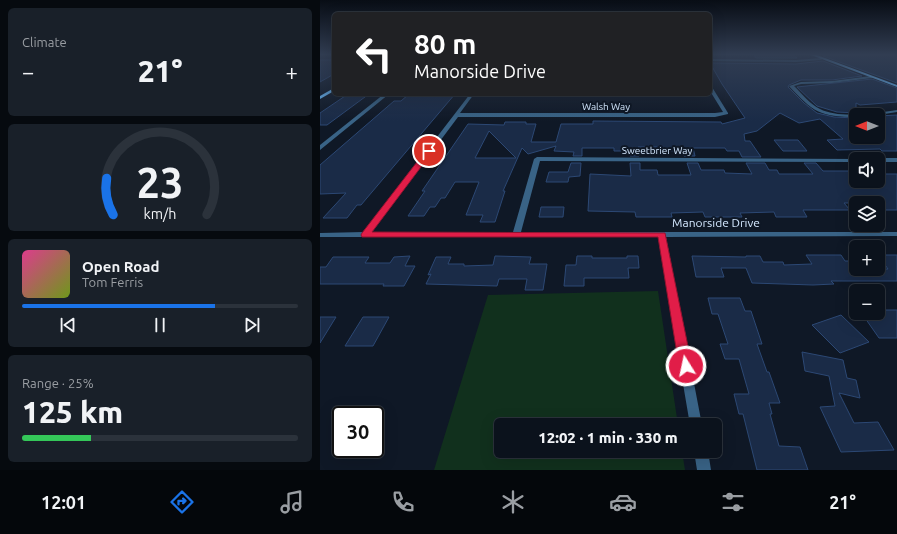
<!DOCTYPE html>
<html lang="en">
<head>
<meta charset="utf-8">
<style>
	body { margin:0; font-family:Ubuntu,sans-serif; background:#192029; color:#f1f3f6; height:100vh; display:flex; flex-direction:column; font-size:15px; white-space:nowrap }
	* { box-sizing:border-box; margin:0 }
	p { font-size:13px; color:#9a9ea3 }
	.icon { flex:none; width:22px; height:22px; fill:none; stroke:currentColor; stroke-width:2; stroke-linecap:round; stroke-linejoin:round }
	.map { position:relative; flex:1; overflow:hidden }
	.sheet { display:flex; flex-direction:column; gap:8px; padding:8px; background:#060a0f; width:320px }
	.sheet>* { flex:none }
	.guide { position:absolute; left:12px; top:12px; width:380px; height:84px; border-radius:6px; box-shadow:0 4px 16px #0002,0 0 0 1px #2b323b; background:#202124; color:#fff; overflow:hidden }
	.needle { width:26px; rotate:270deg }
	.fabs { position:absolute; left:529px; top:108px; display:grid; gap:8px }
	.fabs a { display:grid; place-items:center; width:36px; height:36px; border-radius:6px; background:#0b121c; box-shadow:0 4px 16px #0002,0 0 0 1px #2b323b; font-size:20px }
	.speed { position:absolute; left:12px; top:406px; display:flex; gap:8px; font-size:20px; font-weight:700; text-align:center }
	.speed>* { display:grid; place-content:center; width:52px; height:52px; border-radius:50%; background:#0b121c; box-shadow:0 4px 16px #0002,0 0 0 1px #2b323b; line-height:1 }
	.speed .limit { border:2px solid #111; border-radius:6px; background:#fff; color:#111 }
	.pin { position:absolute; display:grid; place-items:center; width:34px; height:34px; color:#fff; margin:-17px; border:2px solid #fff; border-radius:50%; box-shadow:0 1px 4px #0007 }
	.me { position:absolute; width:44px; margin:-22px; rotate:350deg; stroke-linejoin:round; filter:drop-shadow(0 0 3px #0008) }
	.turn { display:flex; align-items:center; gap:14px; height:84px; padding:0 16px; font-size:18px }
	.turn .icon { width:52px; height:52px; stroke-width:2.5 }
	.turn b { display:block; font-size:28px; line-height:34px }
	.big { font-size:30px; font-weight:800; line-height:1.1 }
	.sheet .tile { flex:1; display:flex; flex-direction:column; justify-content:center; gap:6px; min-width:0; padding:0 14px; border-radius:6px; background:#192029 }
	.sheet .dial { align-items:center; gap:0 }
	.dial svg { height:104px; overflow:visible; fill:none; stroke:#2b323b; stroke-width:7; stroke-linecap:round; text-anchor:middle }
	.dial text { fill:#f1f3f6; stroke:none }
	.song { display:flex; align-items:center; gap:12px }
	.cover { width:48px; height:48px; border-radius:6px; background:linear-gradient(135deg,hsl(330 70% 55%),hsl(80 70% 35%)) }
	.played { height:4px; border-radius:2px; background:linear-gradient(90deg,#1a73e8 70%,#2b323b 70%) }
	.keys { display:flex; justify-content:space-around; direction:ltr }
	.heat { display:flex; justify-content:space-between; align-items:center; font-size:22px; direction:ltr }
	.charge { height:6px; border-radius:3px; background:linear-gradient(90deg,#34c759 25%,#2b323b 0) }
	.trip { position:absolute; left:174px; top:418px; width:228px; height:40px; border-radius:6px; background:#0b121c; box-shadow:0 4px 16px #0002,0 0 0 1px #2b323b; font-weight:800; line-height:40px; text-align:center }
	.tab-bar { display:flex; height:64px; justify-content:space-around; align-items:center; background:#04070b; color:#9a9ea3 }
	.tab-bar .icon { width:28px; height:28px }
	.tab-bar .current { color:#1a73e8 }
	.tab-bar b { font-size:18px; color:#f1f3f6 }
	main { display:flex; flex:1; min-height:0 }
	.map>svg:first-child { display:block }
	.green { fill:#11301d }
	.building { fill:#1a2b47; stroke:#2c4874; fill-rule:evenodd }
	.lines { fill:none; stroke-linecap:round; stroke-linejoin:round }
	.street { fill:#396386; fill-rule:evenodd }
	.secondary { fill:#6bbeff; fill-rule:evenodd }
	.route { fill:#e11d48; stroke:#92132f }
	.labels { text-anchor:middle; stroke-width:4; stroke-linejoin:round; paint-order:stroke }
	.far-street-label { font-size:10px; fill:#d4e8ff; stroke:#0f1826 }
	.street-label { font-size:12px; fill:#d4e8ff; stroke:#0f1826 }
</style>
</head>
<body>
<main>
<section class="sheet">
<div class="tile"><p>Climate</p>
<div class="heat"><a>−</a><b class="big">21°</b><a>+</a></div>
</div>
<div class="tile dial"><svg viewBox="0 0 100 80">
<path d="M14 69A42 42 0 1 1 86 69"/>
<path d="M14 69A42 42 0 0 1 9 41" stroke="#1a73e8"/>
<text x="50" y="56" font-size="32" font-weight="700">23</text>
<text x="50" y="72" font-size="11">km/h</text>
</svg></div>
<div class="tile">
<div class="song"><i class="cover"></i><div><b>Open Road</b><p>Tom Ferris</p></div></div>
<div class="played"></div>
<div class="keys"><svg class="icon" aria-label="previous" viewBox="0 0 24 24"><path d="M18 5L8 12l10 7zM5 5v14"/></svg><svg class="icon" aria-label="pause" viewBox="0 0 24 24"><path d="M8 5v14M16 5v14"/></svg><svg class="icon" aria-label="next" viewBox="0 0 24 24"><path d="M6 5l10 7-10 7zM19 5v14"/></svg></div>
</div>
<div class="tile"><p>Range · 25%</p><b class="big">125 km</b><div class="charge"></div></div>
</section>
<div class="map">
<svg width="577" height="470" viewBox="0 0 577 470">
	<rect width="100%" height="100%" fill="#0f1826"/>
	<!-- green -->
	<path class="green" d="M338,291L358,425H181V451H362L365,470H114L168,295Z"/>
	<!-- building -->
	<path class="building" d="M434,55H473L477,58H436Z
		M506,55H577V83L503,56Z
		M0,60H14V74L0,82Z
		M503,61L542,76L512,80H481L469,85L468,87L484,103L497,113L514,117L536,118V137H540L543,140H558V116L577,115V151H562L560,149L517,150L507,140L523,139L500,119L479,123L460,113L437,131L424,134L425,141H430L441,157H422L419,151H407L405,148H373L375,156H364L363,151H351L350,149H338L337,147H318L319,156H310V151H294V148H262V156H253L254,152L234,151L236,146L208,154L202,148L183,191H185L175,222H160L163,215H146L159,182H135L125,198H121L115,207H110L104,216H88L105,191H102L148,124L184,125L185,122H206V124H216L211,142H236L241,124H273V121L401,122L402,124L425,118L402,84L390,63L476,64ZM169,131L196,158H155Z
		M552,79L577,88V102L540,105L536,103V113L517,112L497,106L477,87Z
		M28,94H49L7,125H0V113Z
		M89,94H135L41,205H37L27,218H3L26,193L0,194V165L74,101H81Z
		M454,140H478L487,151H463Z
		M251,163H261L260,176L249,177L248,182H226L229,172H248Z
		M310,163H320V170H337L338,175H371L367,163H378L381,170H404L405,173L432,174L426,163H445L449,170H457L459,174H493L484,163H496L503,171H531L536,177V181H558V167L565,174H577V210H558V203H524L530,210H483L487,217H456L454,212L420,213L422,217H385L383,212L351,213L352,217H316L315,212L268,211L270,174L311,176Z
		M221,207H244L243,217H219Z
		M486,255H521L525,261H536V269H568L558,255H577V281H511L514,284L493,285L432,283L426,268H401L404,277H376L372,256L426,257V256H440L443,262H463L464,265L492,264Z
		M90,256L85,266H95L84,286H63L64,284H0V267H6L13,257H49L45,263H70L74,257Z
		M175,256L211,257L209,264H227L223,290H205L207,279H179L177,286L106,284L111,274L108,275L116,257H131L128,264H144V266L173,265Z
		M257,256H272V258H307V256H318L319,268H308L309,278H264V286H244L246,265H256Z
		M388,298H420L425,311H431L442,344H437L447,372H449L460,403H449L452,414H450L459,446L480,447L488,470H437L423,414H419L414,394H429L419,359H405L400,344H408L398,314H392Z
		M558,310H577V338H559L545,318H553L550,313H558Z
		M521,315L549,342L520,353L492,325Z
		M0,317H16L0,343Z
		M43,317H69L53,346H25Z
		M482,352L523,360L527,378L536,380L540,398L519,393L534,423L558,422L574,450L521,452L500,407L515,406L509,376L485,371Z"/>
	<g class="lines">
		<!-- street -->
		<path class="street" d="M501,58L502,60L476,62L390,61V59L476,60Z
			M551,76L552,78L512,83L481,84L474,86C482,94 490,104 500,109C519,119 556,113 577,110V112L558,115H536V117C500,117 493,112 469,86L481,82L512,81Z
			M390,87H392L408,113V114L395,117H138L52,232H193L214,159L217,157L538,159H536V162L220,161L201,232H577V236L346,237L382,425H370L338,237H0V233L44,232L150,94H154L140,113H395L403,112L390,91Z
			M64,94H69L0,150V145Z
			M558,158H577V162H558V159H556Z
			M374,451H388L391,470H377Z"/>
		<!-- secondary -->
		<path class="secondary" d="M497,55L577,85V87L491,55Z
			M14,88V91L0,99V96Z"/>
	</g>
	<!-- sky -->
	<linearGradient id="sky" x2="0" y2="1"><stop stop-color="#080d15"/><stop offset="0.45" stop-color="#313d52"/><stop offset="1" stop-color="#313d52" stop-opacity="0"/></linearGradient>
	<rect width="577" height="121" fill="url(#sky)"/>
	<!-- route -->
	<path class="route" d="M107,149L113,151L52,232L345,233L372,366L370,370L366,372L361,370L359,366L338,237H42L41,235L42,233Z"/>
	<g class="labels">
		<!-- far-street labels -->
		<g class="far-street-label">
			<text x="286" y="110">Walsh Way</text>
			<text x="337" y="154">Sweetbrier Way</text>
		</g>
		<!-- street labels -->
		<g class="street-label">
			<text x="396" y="227">Manorside Drive</text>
		</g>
	</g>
</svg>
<div class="fabs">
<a><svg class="needle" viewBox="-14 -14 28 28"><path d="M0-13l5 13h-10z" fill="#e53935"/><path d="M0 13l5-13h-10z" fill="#9a9ea3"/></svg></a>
<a><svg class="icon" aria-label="sound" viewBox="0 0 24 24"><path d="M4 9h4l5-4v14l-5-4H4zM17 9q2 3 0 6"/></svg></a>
<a><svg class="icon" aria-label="layers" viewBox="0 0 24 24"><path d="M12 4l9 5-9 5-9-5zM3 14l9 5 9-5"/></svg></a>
<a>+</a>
<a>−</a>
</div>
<div class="speed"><div class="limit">30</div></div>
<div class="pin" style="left:109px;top:151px;background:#d93025"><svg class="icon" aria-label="arrive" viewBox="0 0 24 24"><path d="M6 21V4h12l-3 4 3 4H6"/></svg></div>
<svg class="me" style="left:366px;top:366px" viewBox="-20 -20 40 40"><circle r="17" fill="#e11d48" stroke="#fff" stroke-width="3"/><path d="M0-11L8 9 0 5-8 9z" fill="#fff"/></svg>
<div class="trip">12:02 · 1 min · 330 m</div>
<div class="guide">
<div class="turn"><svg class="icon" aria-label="left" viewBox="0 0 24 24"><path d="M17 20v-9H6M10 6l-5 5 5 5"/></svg><div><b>80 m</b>Manorside Drive</div></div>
</div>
</div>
</main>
<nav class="tab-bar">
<b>12:01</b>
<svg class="icon current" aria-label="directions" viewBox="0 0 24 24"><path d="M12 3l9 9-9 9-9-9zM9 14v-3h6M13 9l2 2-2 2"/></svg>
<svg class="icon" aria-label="music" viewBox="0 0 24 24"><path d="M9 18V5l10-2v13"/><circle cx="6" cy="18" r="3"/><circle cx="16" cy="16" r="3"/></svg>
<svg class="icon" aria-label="phone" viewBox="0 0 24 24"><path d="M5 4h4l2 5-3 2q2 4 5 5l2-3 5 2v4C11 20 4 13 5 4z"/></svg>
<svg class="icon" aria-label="climate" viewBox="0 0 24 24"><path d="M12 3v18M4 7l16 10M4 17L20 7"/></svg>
<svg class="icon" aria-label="car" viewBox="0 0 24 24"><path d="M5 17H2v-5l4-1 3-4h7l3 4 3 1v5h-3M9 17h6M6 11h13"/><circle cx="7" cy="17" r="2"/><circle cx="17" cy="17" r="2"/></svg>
<svg class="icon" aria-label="filters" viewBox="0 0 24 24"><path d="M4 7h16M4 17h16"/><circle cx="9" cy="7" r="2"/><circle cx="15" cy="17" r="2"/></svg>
<b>21°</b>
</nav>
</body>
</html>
